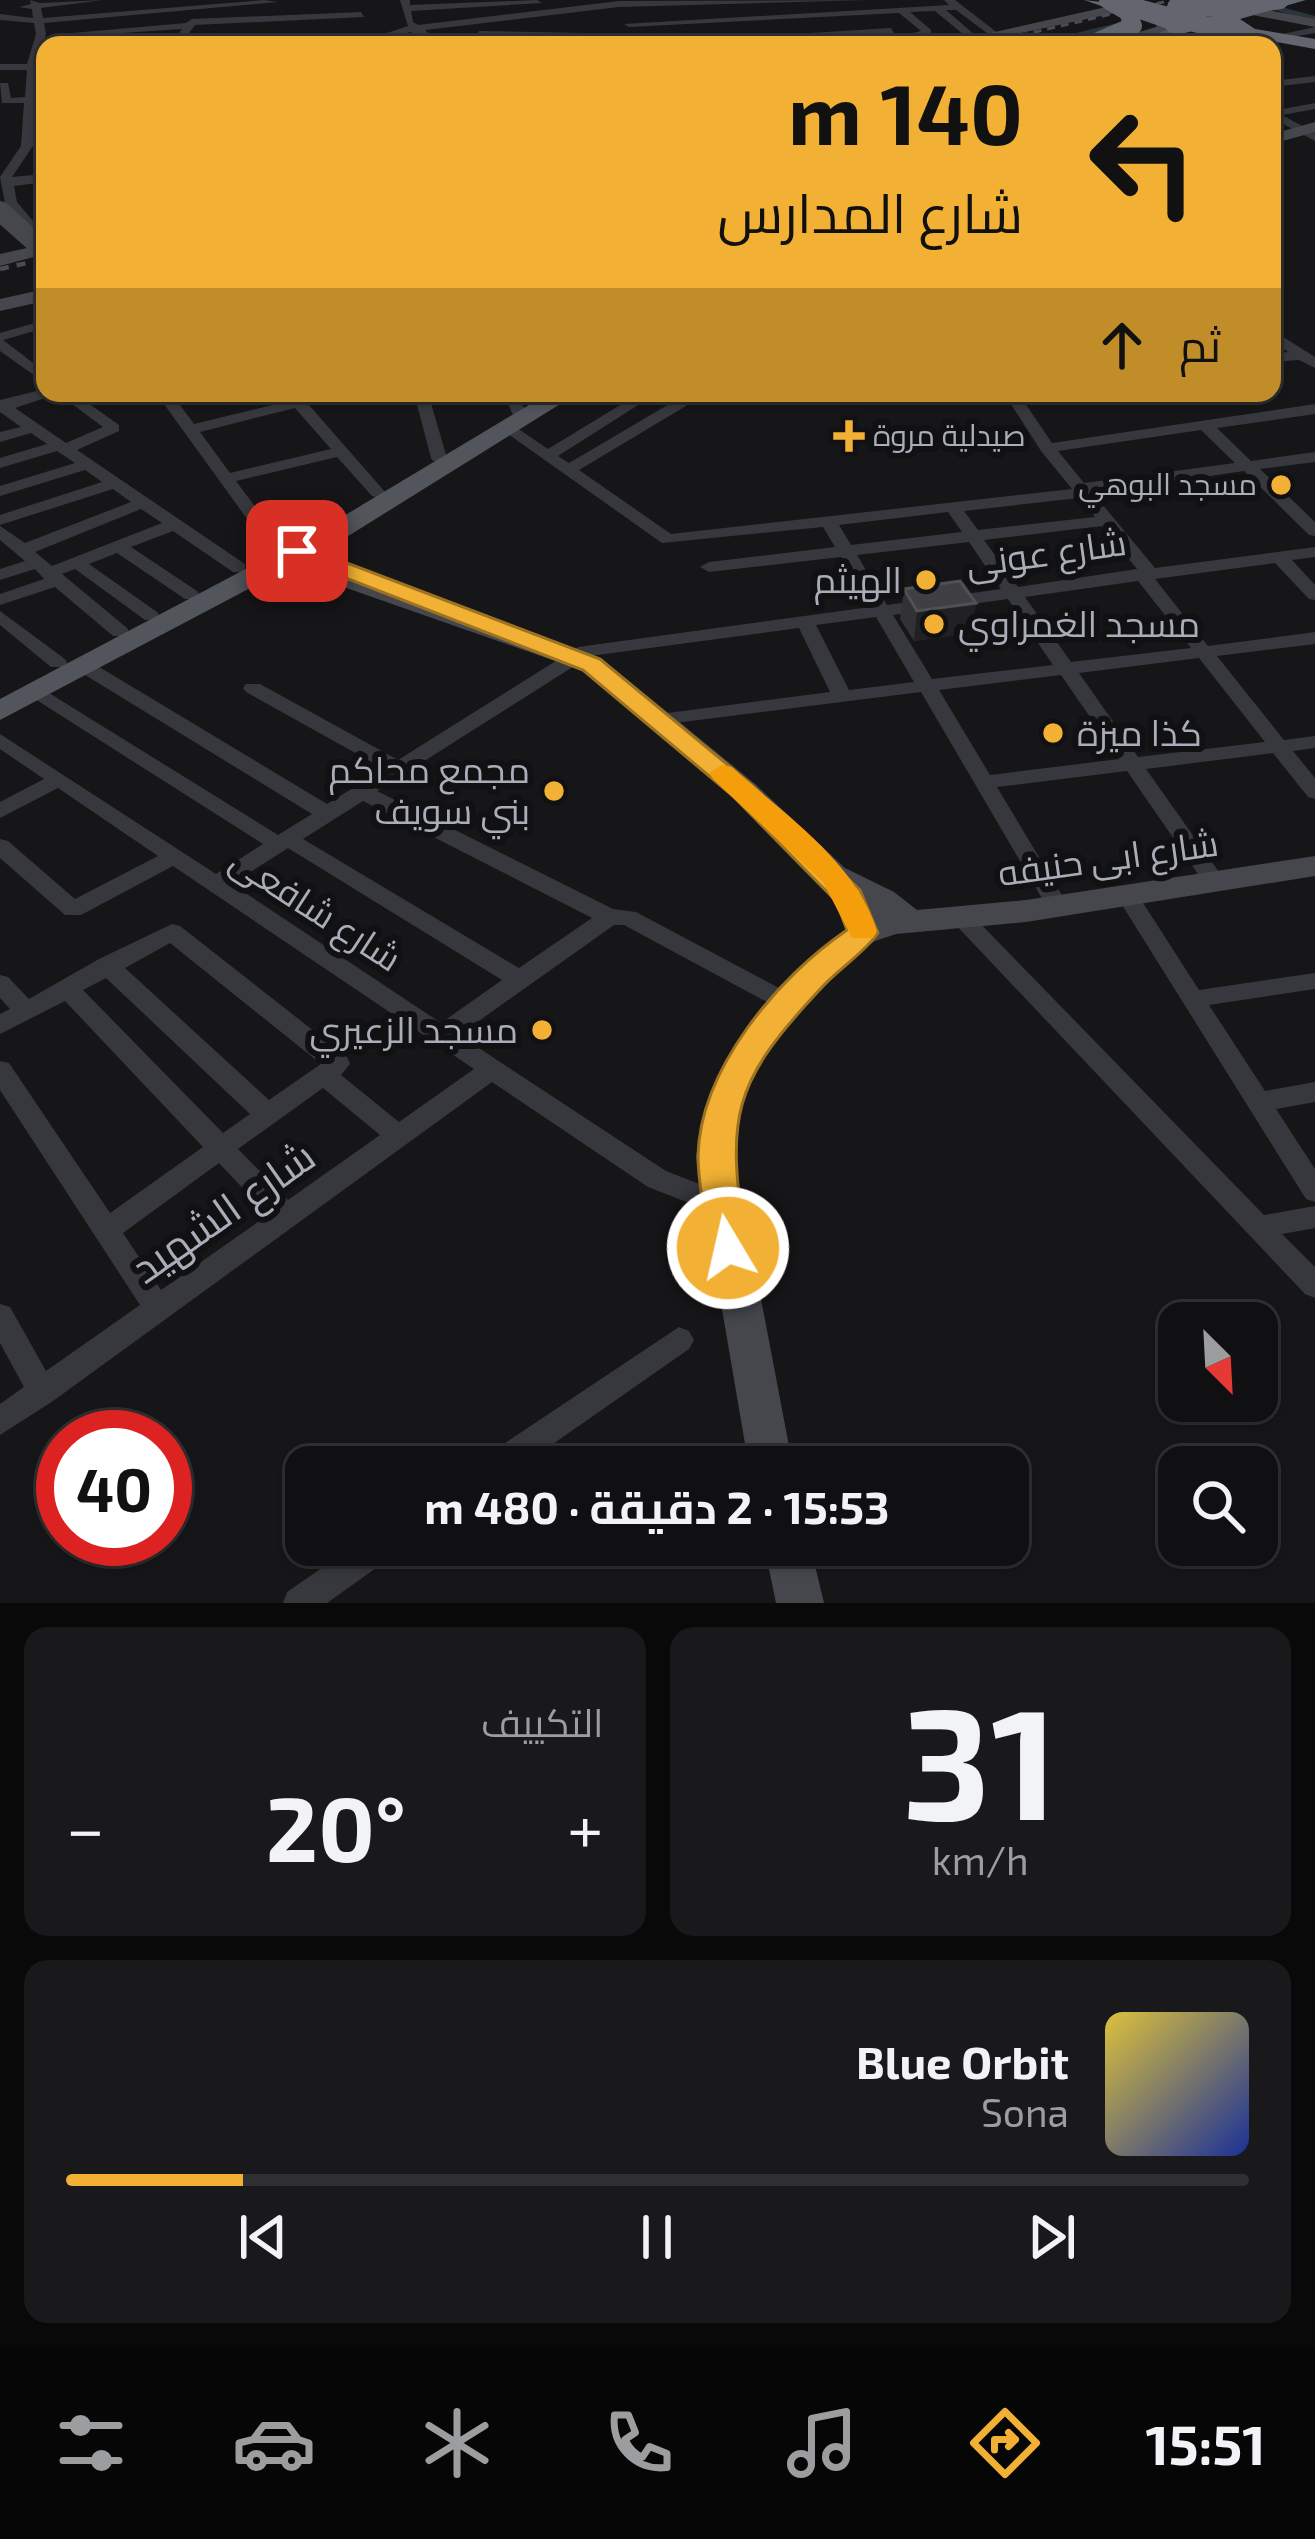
<!DOCTYPE html>
<html lang="ar">
<head>
<meta charset="utf-8">
<style>
	body { margin:0; font-family:"Exo 2",Cairo,sans-serif; background:#19191b; color:#f1f3f6; direction:rtl; height:100vh; display:flex; flex-direction:column; font-size:45px; white-space:nowrap }
	* { box-sizing:border-box; margin:0 }
	p { font-size:39px; color:#9c9d9f }
	.icon { flex:none; width:66px; height:66px; fill:none; stroke:currentColor; stroke-width:2; stroke-linecap:round; stroke-linejoin:round }
	.map { position:relative; height:1603px; overflow:hidden; direction:ltr }
	.sheet { display:flex; flex-direction:column; gap:24px; padding:24px; background:#09090a; flex:1 }
	.sheet>* { flex:none }
	.top-card { position:absolute; left:36px; top:36px; width:1245px; height:366px; border-radius:24px; box-shadow:0 3px 9px #0004,0 0 0 3px #303032; direction:rtl; background:#f2b134; color:#111; overflow:hidden }
	.needle { width:78px; rotate:156deg }
	.fabs { position:absolute; left:1158px; top:1302px; display:grid; gap:24px }
	.fabs a { display:grid; place-items:center; width:120px; height:120px; border-radius:24px; background:#101012; box-shadow:0 3px 9px #0004,0 0 0 3px #303032; font-size:60px }
	.speed { position:absolute; left:36px; top:1410px; display:flex; gap:24px; font-size:60px; font-weight:700; text-align:center }
	.speed>* { display:grid; place-content:center; width:156px; height:156px; border-radius:50%; background:#101012; box-shadow:0 3px 9px #0004,0 0 0 3px #303032; line-height:1 }
	.speed .limit { border:18px solid #d22; background:#fff; color:#111 }
	.pin { position:absolute; display:grid; place-items:center; width:102px; height:102px; color:#fff; margin:-51px; border-radius:24px; box-shadow:0 6px 18px #0006 }
	.me { position:absolute; width:132px; margin:-66px; rotate:351deg; stroke-linejoin:round; filter:drop-shadow(0 0 9px #0008) }
	.turn { display:flex; align-items:center; gap:42px; height:252px; padding:0 60px; font-size:54px }
	.turn .icon { width:156px; height:156px; stroke-width:2.5 }
	.turn b { display:block; font-size:84px; line-height:102px }
	.then { display:flex; align-items:center; height:114px; padding:0 60px; background:#0003; gap:24px; font-size:45px }
	.big { font-size:90px; font-weight:700; line-height:1.1 }
	.sheet .tile { flex:1; display:flex; flex-direction:column; justify-content:center; gap:18px; min-width:0; padding:0 42px; border-radius:24px; background:#19191b }
	.sheet .dial { align-items:center; gap:0 }
	.dial b { font-size:156px; line-height:1 }
	.song { display:flex; align-items:center; gap:36px }
	.cover { width:144px; height:144px; border-radius:18px; background:linear-gradient(135deg,hsl(50 70% 55%),hsl(230 70% 35%)) }
	.played { height:12px; border-radius:6px; background:linear-gradient(90deg,#f2b134 15%,#303032 15%) }
	.keys { display:flex; justify-content:space-around; direction:ltr }
	.heat { display:flex; justify-content:space-between; align-items:center; font-size:66px; direction:ltr }
	.sheet .tiles { flex:1; display:grid; gap:24px; grid-template-columns:1fr 1fr }
	.tile:last-child { grid-column:span 2 }
	.trip { position:absolute; left:285px; top:1446px; width:744px; height:120px; border-radius:24px; background:#101012; box-shadow:0 3px 9px #0004,0 0 0 3px #303032; font-weight:700; line-height:120px; text-align:center; direction:rtl }
	.tabs { display:flex; height:192px; justify-content:space-around; align-items:center; background:#060607; color:#9c9d9f }
	.tabs .icon { width:84px; height:84px }
	.tabs .on { color:#f2b134 }
	.tabs b { font-size:54px; color:#f1f3f6 }
	.map>svg:first-child { display:block }
	.lines { fill:none; stroke-linecap:round; stroke-linejoin:round }
	.canal { fill:#2c353c; fill-rule:evenodd }
	.street { fill:#37383d; fill-rule:evenodd }
	.secondary { fill:#45474d; fill-rule:evenodd }
	.primary { fill:#53555c; fill-rule:evenodd }
	.highway { fill:#63666e; fill-rule:evenodd }
	.rail-far1 { stroke:#4a4c52; stroke-width:3; stroke-dasharray:8 6; stroke-linecap:butt }
	.rail { stroke:#4a4c52; stroke-width:4.5; stroke-dasharray:9 8; stroke-linecap:butt }
	.secondary-bridge { stroke:#45474d; stroke-width:20 }
	.highway-bridge { stroke:#63666e; stroke-width:18 }
	.wall { fill:#323236 }
	.shaded-wall { fill:#212124 }
	.building { fill:#3f3f44; stroke:#4f5156; stroke-width:3 }
	.route { fill:#f2b134; stroke:#9d7322; stroke-width:3 }
	.slow { fill:#f59e0b }
	.poi-dot { fill:#f2b134; stroke:#111113; stroke-width:4.5 }
	.labels { text-anchor:middle; stroke-width:12; stroke-linejoin:round; paint-order:stroke }
	.far-poi-label { font-size:30px; fill:#a8adb8; stroke:#111113; text-anchor:start }
	.street-label { font-size:36px; fill:#a8adb8; stroke:#111113 }
	.poi-label { font-size:36px; fill:#a8adb8; stroke:#111113; text-anchor:end }
	.near-street-label { font-size:42px; fill:#a8adb8; stroke:#111113 }
</style>
</head>
<body>
<div class="map">
<svg width="1315" height="1603" viewBox="0 0 1315 1603">
	<rect width="100%" height="100%" fill="#161618"/>
	<g class="lines">
		<!-- canal -->
		<path class="canal" d="M1255,0L1315,16V22L1255,4Z
			M1130,20L1133,25L1044,45H1026Z"/>
		<!-- street -->
		<path class="street" d="M30,0L40,3L103,0L41,8L43,18L264,0L278,2L44,23L46,34L37,64L45,65V68L37,70L33,146L12,177L45,174V182L14,186L17,202L44,234L38,238L5,203L0,177L21,146L24,103H2L0,83H8L11,98L25,97L27,70H0V64H27L36,34L34,23L0,20V14L33,18L32,9L19,7L31,4Z
			M400,0H410V5L537,0L542,3L411,11L413,22L418,25L619,1L868,0L619,7L425,30L428,33L423,36L410,32L371,45L275,44L270,41L275,38L369,39L408,26Z
			M944,0H955L999,34L991,36L956,10H946L976,36V40H970L935,11L910,12L931,30V34L882,45L873,43L921,31L899,13L629,27L624,24L949,5Z
			M361,12L364,17L195,25L180,45H170L182,29L77,36L72,33L186,23L192,19Z
			M1315,27V33L1269,41L1264,38Z
			M891,28L894,33L676,45L634,44Z
			M479,31L635,34L640,37L635,40L476,36Z
			M1192,34L1214,43L1216,45H1203L1189,39Z
			M1315,76V82L1272,87V81Z
			M1315,103V109L1282,115L1315,133V141L1272,118V111Z
			M45,320V328L3,340L45,372V383L0,351V333Z
			M1272,330L1315,357V368L1299,360L1272,362V354L1288,352L1272,340Z
			M45,389V393H53L51,396L15,408L66,443L103,427L57,393H74L119,425V431L77,450L245,564V572H233L173,531L131,547L197,591L200,595L197,599H185L117,553L89,564L157,612L160,616L157,620H145L75,569L62,574L127,628L129,632L127,636H113L55,587L0,605V594L44,579L35,569L0,580V569L25,561L0,540V526L25,543L131,502L113,489L0,525V515L102,482L85,470L0,496V486L75,463L57,451L0,468V458L47,444L31,433L0,442V432L21,427L0,412V400ZM141,509L162,523L52,566L35,552Z
			M156,393H171L194,424L289,401L283,393H298L302,398L321,393H346L309,405L386,493L378,498L372,496L337,457L236,481L286,548L277,553L271,552ZM295,408L331,449L230,473L200,432Z
			M414,393H428L447,458L445,461H433L431,458Z
			M503,393H517L526,412L523,415H513Z
			M640,393H657L558,456L569,463L676,400H686V406L579,470L671,534L1072,489L1041,451L1004,393H1018L1052,443L1315,404V414L1217,428L1251,461L1315,452V462L1260,469L1315,522V536L1309,535L1244,471L1093,493L1155,568L1315,547V557L1292,560L1315,585V600L1309,599L1275,563L1155,579L1208,646L1315,632V644L1217,656L1284,740L1315,736V748L1293,751L1315,778V799L1308,797L1273,753L1146,769L1226,882L1215,889L1207,887L1127,771L997,787L1069,907L1058,915L1050,912L921,692L659,725L652,723L649,719L652,715L830,692L799,628L590,656L377,791L613,909L636,912L796,997L800,1003L796,1009H780L624,925H614L459,1035L666,1171L730,1196L733,1204L730,1212L720,1215L648,1187L492,1082L53,1401L0,1435V1404L24,1387L0,1343V1304L10,1307L46,1371L140,1305L0,1090V1061L9,1063L110,1213L203,1147L65,1001L0,1034V1014L10,1009L0,998V975L8,977L29,999L99,959L172,924L180,926L347,1057L350,1064L341,1075L399,1122L474,1069L173,866L81,915H65L0,858V839L8,841L75,899L158,856L58,788L0,818V802L44,779L0,749V734L216,874L263,844L24,692L27,688H41L278,835L312,814L77,670L75,666L77,662H91L327,804L384,769L246,692L243,688L246,684H260L398,760L578,647L870,607L841,557L709,572L700,567L709,562L835,547L823,527L662,543L501,429L509,424L514,426L548,449ZM1201,430L1235,463L1084,483L1058,451ZM1079,498L1095,517L978,530L964,511ZM948,512L962,532L851,545L839,525ZM1102,526L1137,569L1018,587L984,540ZM969,542L1001,589L887,605L857,555ZM1138,581L1191,648L1071,662L1025,597ZM1008,599L1053,665L932,679L893,615ZM876,617L914,682L849,690L816,625ZM1199,658L1265,742L1138,757L1079,673ZM1061,675L1119,759L990,775L939,690ZM363,801L592,918L519,968L303,839ZM288,848L502,980L441,1023L232,884ZM170,943L321,1064L269,1100L125,968ZM106,978L250,1114L223,1133L83,990ZM323,1088L380,1135L288,1200L238,1149ZM219,1163L268,1215L161,1290L123,1233Z
			M0,611L65,659L67,663L65,667H51L0,625Z
			M1128,889L1136,892L1199,990L1315,973V989L1209,1005L1265,1091L1315,1082V1102L1276,1109L1315,1169V1202L1306,1199L1117,897Z
			M962,910L970,913L1264,1215L1315,1206V1228L1282,1234L1315,1267V1298L1305,1294L954,923L951,918L954,913Z
			M679,1327L689,1331L694,1340L689,1349L520,1467H480L484,1457Z
			M355,1545H398L393,1556L327,1603H283L287,1592Z"/>
		<!-- secondary -->
		<path class="secondary" d="M1115,5L1120,12L964,45H937Z
			M1247,6L1315,19V27L1242,13Z
			M1161,19L1169,32L1119,45H1096L1156,27Z
			M1315,122V132L1272,144V134Z
			M45,244V254L0,266V254Z
			M45,289V301L0,311V299Z
			M284,551L601,658L754,783L845,868L894,892L917,910L1026,900L1315,856V876L1026,922L896,934L875,941L854,956L770,1044L752,1073L739,1112L734,1157L793,1467H749L696,1157C708,1075 734,1038 791,980C808,962 825,944 846,929L840,910L822,882L732,797L581,670L275,563L272,558Z
			M764,1545H810L824,1603H776Z"/>
		<!-- primary -->
		<path class="primary" d="M1173,27L1178,34L1151,45H1130Z
			M549,393H578L345,538L0,720V699L327,526Z"/>
		<!-- highway -->
		<path class="highway" d="M1084,0L1137,6L1181,24L1279,0H1306L1240,19L1255,29L1315,39V49L1244,36L1224,23L1173,36L1165,28Z"/>
		<!-- rail-far1 -->
		<path class="rail-far1" d="M979,45L1172,0"/>
		<!-- rail -->
		<path class="rail" d="M0,269L45,259"/>
		<!-- secondary-bridge -->
		<path class="secondary-bridge" d="M0,211L45,251"/>
		<!-- highway-bridge -->
		<path class="highway-bridge" d="M1108,0L1262,41
			M1176,7L1230,8L1280,0
			M1089,45L1133,26L1128,12L1108,0"/>
	</g>
	<!-- wall -->
	<path class="wall" d="M904,589L976,603L972,633L914,641L900,619Z"/>
	<!-- shaded-wall -->
	<path class="shaded-wall" d="M976,603L972,633L914,641L917,611Z"/>
	<!-- building -->
	<path class="building" d="M960,581L976,603L917,611L904,589Z"/>
	<!-- route -->
	<path class="route" d="M289,547H305L600,659L752,785L860,890L878,933C865,952 840,968 824,985C730,1085 726,1114 746,1248L741,1259L728,1263L715,1259L710,1248C706,1218 698,1186 698,1156C700,1069 778,977 847,930L836,901L733,796L583,670L289,556Z"/>
	<!-- slow -->
	<path class="slow" d="M722,765L732,767C783,814 856,861 877,931L873,938H852L823,882L713,779L709,773Z"/>
	<!-- markers -->
	<g class="poi-dot">
		<path d="M843 418h12v12h12v12h-12v12h-12v-12h-12v-12h12z"/>
		<circle cx="1281" cy="485" r="12"/>
		<circle cx="926" cy="580" r="12"/>
		<circle cx="934" cy="624" r="12"/>
		<circle cx="1053" cy="733" r="12"/>
		<circle cx="554" cy="791" r="12"/>
		<circle cx="542" cy="1030" r="12"/>
	</g>
	<g class="labels">
		<!-- far-poi labels -->
		<g class="far-poi-label">
			<text x="873" y="446">صيدلية مروة</text>
			<text x="1257" y="495" text-anchor="end">مسجد البوهي</text>
		</g>
		<!-- street labels -->
		<g class="street-label">
			<text transform="translate(1046 553) rotate(-8)" y="13">شارع عونى</text>
			<text transform="translate(1108 858) rotate(-8)" y="13">شارع ابى حنيفه</text>
			<text transform="translate(316 909) rotate(33)" y="13">شارع شافعى</text>
		</g>
		<!-- poi labels -->
		<g class="poi-label">
			<text x="902" y="593">الهيثم</text>
			<text x="958" y="637" text-anchor="start">مسجد الغمراوي</text>
			<text x="1077" y="746" text-anchor="start">كذا ميزة</text>
			<text x="530" y="783">مجمع محاكم<tspan x="530" dy="41">بني سويف</tspan></text>
			<text x="518" y="1043">مسجد الزعيري</text>
		</g>
		<!-- near-street labels -->
		<g class="near-street-label">
			<text transform="translate(223 1212) rotate(-35)" y="15">شارع الشهيد</text>
		</g>
	</g>
</svg>
<div class="fabs">
<a><svg class="needle" viewBox="-14 -14 28 28"><path d="M0-13l5 13h-10z" fill="#e53935"/><path d="M0 13l5-13h-10z" fill="#9c9d9f"/></svg></a>
<a><svg class="icon" aria-label="search" viewBox="0 0 24 24"><circle cx="10" cy="10" r="6"/><path d="M15 15l6 6"/></svg></a>
</div>
<div class="speed"><div class="limit">40</div></div>
<div class="pin" style="left:297px;top:551px;background:#d93025"><svg class="icon" aria-label="arrive" viewBox="0 0 24 24"><path d="M6 21V4h12l-3 4 3 4H6"/></svg></div>
<svg class="me" style="left:728px;top:1248px" viewBox="-20 -20 40 40"><circle r="17" fill="#f2b134" stroke="#fff" stroke-width="3"/><path d="M0-11L8 9 0 5-8 9z" fill="#fff"/></svg>
<div class="trip">15:53 · 2 دقيقة · 480 m</div>
<div class="top-card">
<div class="turn"><svg class="icon" aria-label="left" viewBox="0 0 24 24"><path d="M17 20v-9H6M10 6l-5 5 5 5"/></svg><div><b>140 m</b>شارع المدارس</div></div>
<div class="then">ثم<svg class="icon" aria-label="ahead" viewBox="0 0 24 24"><path d="M12 20V5M6 11l6-6 6 6"/></svg></div>
</div>
</div>
<section class="sheet">
<div class="tiles">
<div class="tile dial"><b>31</b><p>km/h</p></div>
<div class="tile"><p>التكييف</p>
<div class="heat"><a>−</a><b class="big">20°</b><a>+</a></div>
</div>
<div class="tile">
<div class="song"><i class="cover"></i><div><b>Blue Orbit</b><p>Sona</p></div></div>
<div class="played"></div>
<div class="keys"><svg class="icon" aria-label="previous" viewBox="0 0 24 24"><path d="M18 5L8 12l10 7zM5 5v14"/></svg><svg class="icon" aria-label="pause" viewBox="0 0 24 24"><path d="M8 5v14M16 5v14"/></svg><svg class="icon" aria-label="next" viewBox="0 0 24 24"><path d="M6 5l10 7-10 7zM19 5v14"/></svg></div>
</div>
</div>
</section>
<nav class="tabs">
<b>15:51</b>
<svg class="icon on" aria-label="directions" viewBox="0 0 24 24"><path d="M12 3l9 9-9 9-9-9zM9 14v-3h6M13 9l2 2-2 2"/></svg>
<svg class="icon" aria-label="music" viewBox="0 0 24 24"><path d="M9 18V5l10-2v13"/><circle cx="6" cy="18" r="3"/><circle cx="16" cy="16" r="3"/></svg>
<svg class="icon" aria-label="phone" viewBox="0 0 24 24"><path d="M5 4h4l2 5-3 2q2 4 5 5l2-3 5 2v4C11 20 4 13 5 4z"/></svg>
<svg class="icon" aria-label="climate" viewBox="0 0 24 24"><path d="M12 3v18M4 7l16 10M4 17L20 7"/></svg>
<svg class="icon" aria-label="car" viewBox="0 0 24 24"><path d="M5 17H2v-5l4-1 3-4h7l3 4 3 1v5h-3M9 17h6M6 11h13"/><circle cx="7" cy="17" r="2"/><circle cx="17" cy="17" r="2"/></svg>
<svg class="icon" aria-label="filters" viewBox="0 0 24 24"><path d="M4 7h16M4 17h16"/><circle cx="9" cy="7" r="2"/><circle cx="15" cy="17" r="2"/></svg>
</nav>
</body>
</html>
